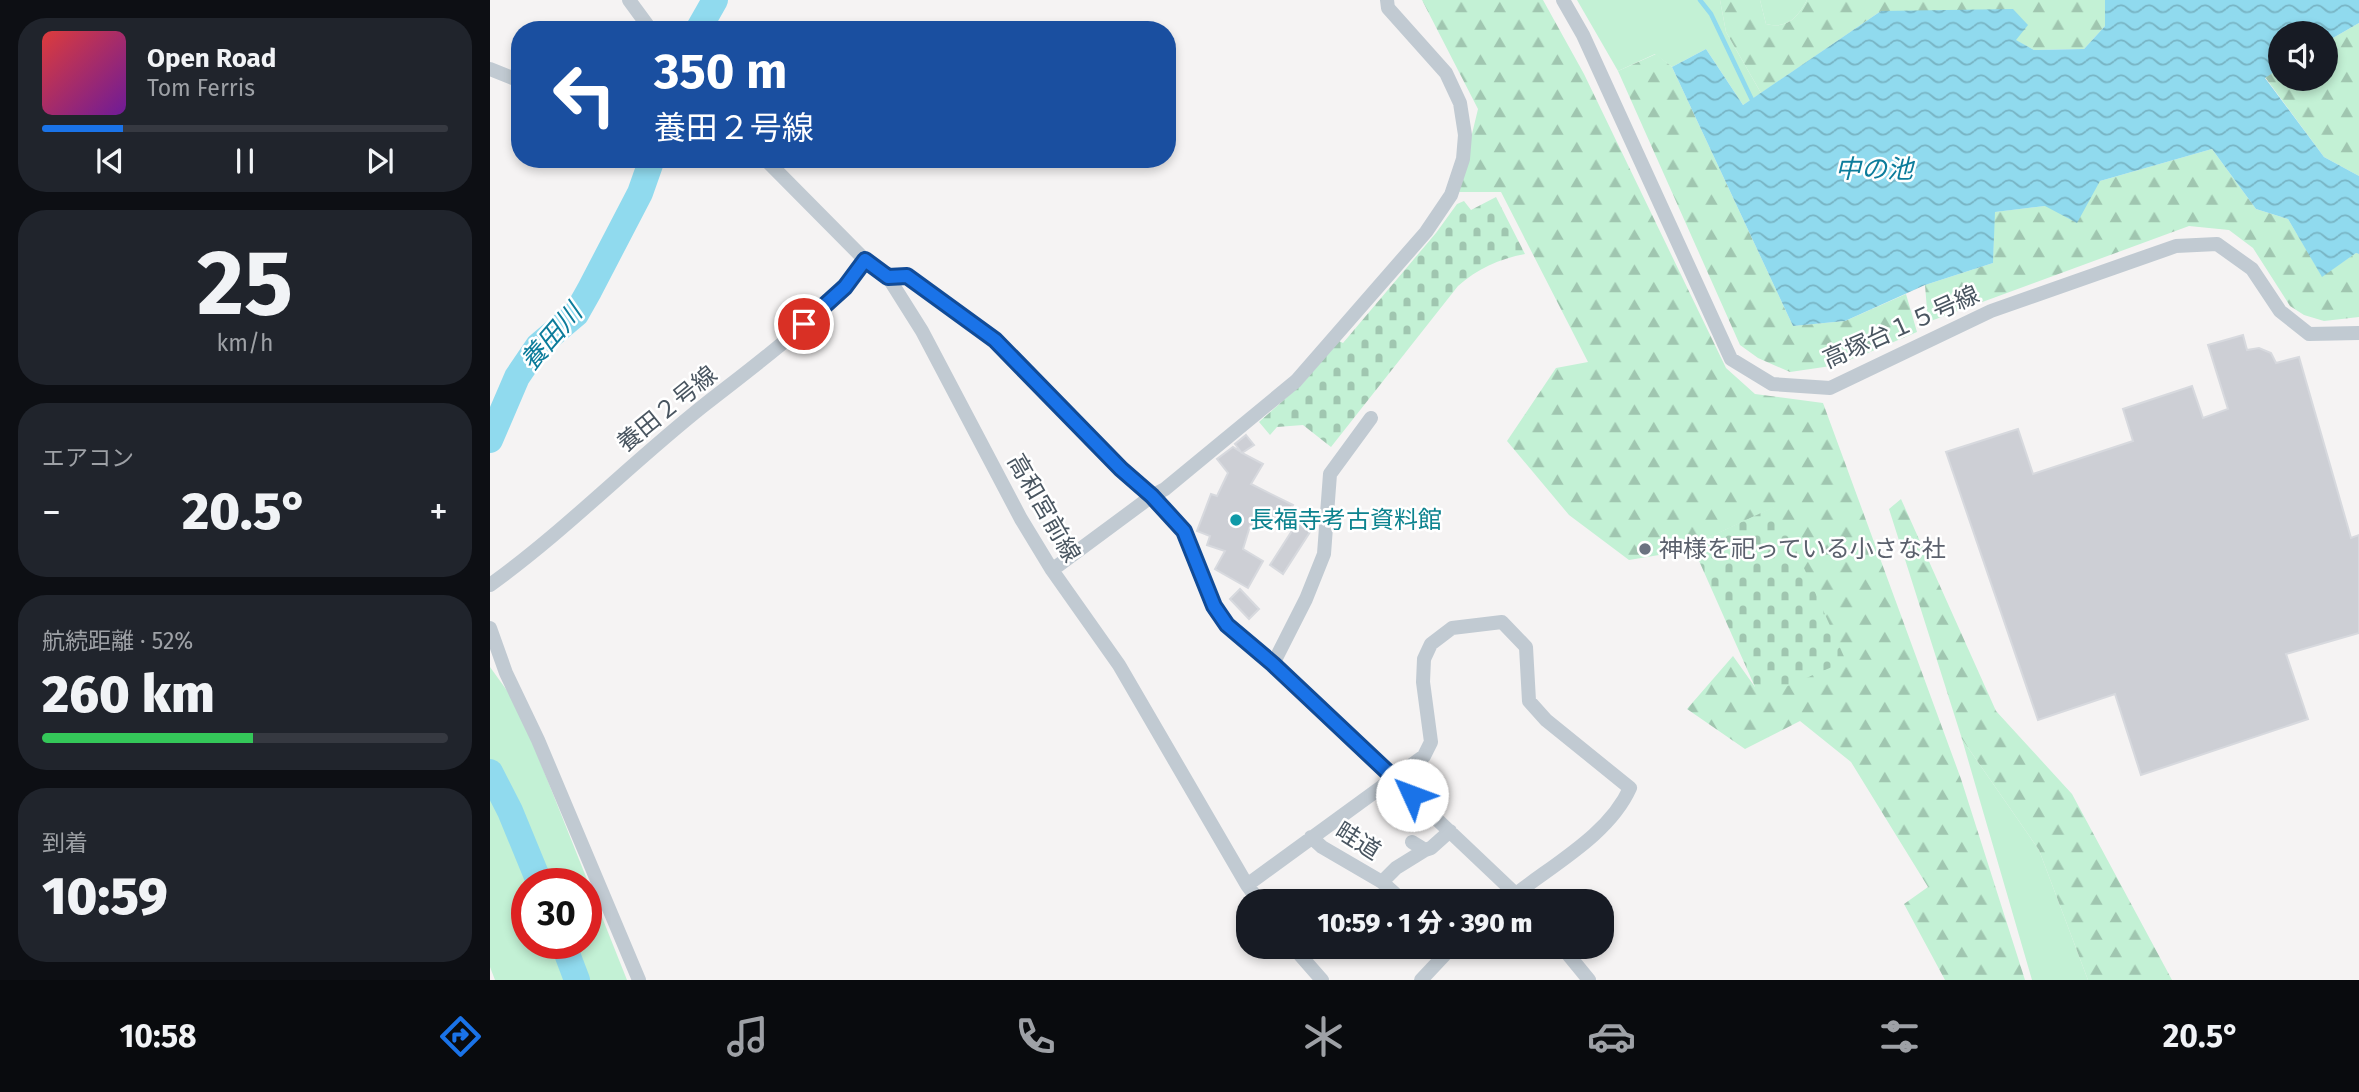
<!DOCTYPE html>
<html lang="ja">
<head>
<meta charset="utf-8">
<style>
	body { margin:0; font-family:"Fira Sans","Noto Sans JP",sans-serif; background:#20242c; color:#f1f3f6; height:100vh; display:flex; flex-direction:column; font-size:26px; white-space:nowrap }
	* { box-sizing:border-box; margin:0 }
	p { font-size:23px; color:#9ea1a6 }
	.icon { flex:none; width:38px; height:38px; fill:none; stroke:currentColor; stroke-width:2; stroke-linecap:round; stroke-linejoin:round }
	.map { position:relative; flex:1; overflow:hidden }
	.sheet { display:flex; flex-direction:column; gap:18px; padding:18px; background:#0d0f14; width:490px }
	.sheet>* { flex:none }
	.banner { position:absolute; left:21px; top:21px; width:665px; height:147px; border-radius:28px; box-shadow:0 4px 10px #0003; background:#1a4fa0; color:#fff; overflow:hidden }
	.buttons { position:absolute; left:1778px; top:21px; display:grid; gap:14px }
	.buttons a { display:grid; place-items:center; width:70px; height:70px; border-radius:50%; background:#171b24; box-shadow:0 4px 10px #0003; font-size:35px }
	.speed { position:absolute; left:21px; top:868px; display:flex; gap:14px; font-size:35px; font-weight:700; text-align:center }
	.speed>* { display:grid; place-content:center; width:91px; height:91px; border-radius:50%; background:#171b24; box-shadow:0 4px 10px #0003; line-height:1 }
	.speed .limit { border:10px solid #d22; background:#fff; color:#111 }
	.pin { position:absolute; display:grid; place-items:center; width:60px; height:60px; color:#fff; margin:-30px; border:4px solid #fff; border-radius:50%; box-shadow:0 2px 7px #0007 }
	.me { position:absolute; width:77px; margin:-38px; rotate:313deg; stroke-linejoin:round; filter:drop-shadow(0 0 5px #0008) }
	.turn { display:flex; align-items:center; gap:24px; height:147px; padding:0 28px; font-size:32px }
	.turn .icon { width:91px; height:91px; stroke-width:2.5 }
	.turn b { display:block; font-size:49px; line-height:60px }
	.big { font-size:52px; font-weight:800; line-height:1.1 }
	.sheet .tile { flex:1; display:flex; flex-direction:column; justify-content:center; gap:10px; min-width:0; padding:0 24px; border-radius:28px; background:#20242c }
	.sheet .dial { align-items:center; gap:0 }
	.dial b { font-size:91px; line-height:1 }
	.song { display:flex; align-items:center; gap:21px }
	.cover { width:84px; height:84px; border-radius:10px; background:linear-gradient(135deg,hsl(0 70% 55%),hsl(280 70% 35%)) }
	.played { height:7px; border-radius:4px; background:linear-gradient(90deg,#1a73e8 20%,#363941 20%) }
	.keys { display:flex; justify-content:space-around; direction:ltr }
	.heat { display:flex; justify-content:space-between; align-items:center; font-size:38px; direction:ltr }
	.charge { height:10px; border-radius:5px; background:linear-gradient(90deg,#34c759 52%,#363941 0) }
	.trip { position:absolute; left:746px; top:889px; width:378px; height:70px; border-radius:28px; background:#171b24; box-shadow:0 4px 10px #0003; font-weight:800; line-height:70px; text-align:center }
	.tab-bar { display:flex; height:112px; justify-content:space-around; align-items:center; background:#090b0e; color:#9ea1a6 }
	.tab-bar .icon { width:49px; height:49px }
	.tab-bar .selected { color:#1a73e8 }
	.tab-bar b { font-size:32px; color:#f1f3f6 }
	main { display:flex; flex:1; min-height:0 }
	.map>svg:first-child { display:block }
	.green { fill:#c3f1d5; fill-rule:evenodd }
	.forest { fill:url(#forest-firs) }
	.cemetery { fill:url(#cemetery-stones) }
	.water { fill:url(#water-waves) }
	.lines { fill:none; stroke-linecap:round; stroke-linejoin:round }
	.stream { stroke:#90daee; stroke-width:4.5 }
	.river { stroke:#90daee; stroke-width:26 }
	.building { fill:#cdcfd5; stroke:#d7d9de; stroke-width:2 }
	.minor { stroke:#c1cad2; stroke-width:14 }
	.route-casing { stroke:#114b97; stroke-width:18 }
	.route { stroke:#1a73e8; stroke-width:12 }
	.culture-dot { fill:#0f9aa8; stroke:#fff; stroke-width:2.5 }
	.worship-dot { fill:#6b7280; stroke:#fff; stroke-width:2.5 }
	.labels { text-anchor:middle; stroke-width:5; stroke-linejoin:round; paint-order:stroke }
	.street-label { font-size:24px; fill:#4a5661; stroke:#fff }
	.culture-label { font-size:24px; fill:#0d838f; stroke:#fff; text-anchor:start }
	.worship-label { font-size:24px; fill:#5b616d; stroke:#fff; text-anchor:start }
	.water-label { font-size:26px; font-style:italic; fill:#0c7c9b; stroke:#fff }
</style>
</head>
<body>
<main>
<section class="sheet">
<div class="tile">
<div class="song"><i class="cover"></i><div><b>Open Road</b><p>Tom Ferris</p></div></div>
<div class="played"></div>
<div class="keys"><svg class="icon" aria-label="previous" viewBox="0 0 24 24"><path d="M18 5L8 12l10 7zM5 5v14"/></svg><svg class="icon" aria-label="pause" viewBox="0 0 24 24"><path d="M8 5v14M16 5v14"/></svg><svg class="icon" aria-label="next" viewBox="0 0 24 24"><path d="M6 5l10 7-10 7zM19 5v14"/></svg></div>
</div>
<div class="tile dial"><b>25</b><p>km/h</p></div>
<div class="tile"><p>エアコン</p>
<div class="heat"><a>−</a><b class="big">20.5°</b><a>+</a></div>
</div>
<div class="tile"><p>航続距離 · 52%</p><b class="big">260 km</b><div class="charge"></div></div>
<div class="tile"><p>到着</p><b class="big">10:59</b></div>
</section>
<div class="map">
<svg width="1869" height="980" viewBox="0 0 1869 980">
	<defs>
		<pattern id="forest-firs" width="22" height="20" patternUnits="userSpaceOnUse" patternTransform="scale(1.75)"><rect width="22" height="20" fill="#c3f1d5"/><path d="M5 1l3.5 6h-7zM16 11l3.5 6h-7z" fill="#a0c6b0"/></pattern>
		<pattern id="cemetery-stones" width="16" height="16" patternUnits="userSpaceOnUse" patternTransform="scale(1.75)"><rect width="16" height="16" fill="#c3f1d5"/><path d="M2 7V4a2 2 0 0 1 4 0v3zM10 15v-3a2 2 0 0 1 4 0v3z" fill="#a0c6b0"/></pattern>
		<pattern id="water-waves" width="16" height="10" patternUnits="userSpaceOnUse" patternTransform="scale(1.75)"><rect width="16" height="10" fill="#90daee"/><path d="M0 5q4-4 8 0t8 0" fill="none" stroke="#78b4c4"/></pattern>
	</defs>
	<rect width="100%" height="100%" fill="#f5f3f3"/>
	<!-- green -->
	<path class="green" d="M1087,0H1230L1236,32L1271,93L1253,105L1216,49L1182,67L1165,54L1128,71Z
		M1270,0H1317C1307,18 1298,29 1276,24Z
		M0,667L28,706L137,980H5L0,967ZM37,884H96V943H37Z
		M1472,739L1549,850L1598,980H1542Z"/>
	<!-- forest -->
	<path class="forest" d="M932,0H1053L1094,74L1236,368L1265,394L1333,403L1471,779L1535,980H1455L1414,904L1438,887L1361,762L1310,721L1255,749L1197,709L1243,656L1265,687L1285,507L1187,552L1139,560L1079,515L1017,441L1066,368L1098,362L1011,192H968L988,109Z
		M1230,0H1270L1276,24C1298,29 1307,18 1317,0H1615V26L1594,49L1544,50L1525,40L1391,11L1271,93L1236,32Z
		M1869,23V176L1834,157L1775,77L1790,68V79H1836V42Z
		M1166,54L1182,67L1303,326L1355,321L1416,294L1427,332L1373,355L1341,366L1300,372L1268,358L1250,345L1128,71Z
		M1722,149L1766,209L1798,219L1832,276L1866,253L1869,254V317L1834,321L1814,315L1800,306L1763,248L1739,230L1699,226L1438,322L1435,285L1503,263L1504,212L1555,206L1610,181Z
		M1411,499L1506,711L1582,794L1682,980H1598L1549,850L1472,739L1399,509Z"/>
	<!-- cemetery -->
	<path class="cemetery" d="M1006,197L1035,254C1009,259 987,269 968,286L841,447L813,425L787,427L780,435L769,422L813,383L849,341L853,343L946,233L967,204L974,201L981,210Z
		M1286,506L1356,661L1293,688L1265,687L1202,545Z"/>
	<!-- water -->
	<path class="water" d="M1615,0H1869V23L1836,42V33H1790V68L1775,78L1834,157L1869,176V254L1866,253L1832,277L1798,219L1766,209L1722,149L1610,181L1587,223L1555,206L1505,212L1503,263L1435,285L1355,321L1303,326L1182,67L1216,49L1253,105L1391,11L1523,9L1538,25L1526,40L1544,50L1594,49L1615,26Z"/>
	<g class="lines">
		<!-- stream -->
		<path class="stream" d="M1210,0L1221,14L1264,104"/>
		<!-- river -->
		<path class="river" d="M208,30L225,0
			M0,440L27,377L48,346L86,314L99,291L150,193L162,159
			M0,772L20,811L50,884
			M73,943L87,980"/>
	</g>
	<!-- building -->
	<path class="building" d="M1753,335L1757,350L1769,348L1781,353L1786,363L1809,357L1861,538L1869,535V633L1796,654L1818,719L1651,775L1625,694L1548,720L1456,452L1528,429L1543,474L1643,441L1633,409L1702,386L1713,418L1738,409L1718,345Z
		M756,435L764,445L752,453L773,464L761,484L803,505L794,522L769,509L763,527L760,526L753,549L773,561L758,588L725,569L735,551L717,545L720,536L707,531L721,494L727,496L738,473L727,459L743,447L751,452L745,444Z
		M807,523L820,532L793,574L780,565Z
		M750,589L769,609L759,619L740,599Z"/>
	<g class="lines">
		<!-- minor -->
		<path class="minor" d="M139,0L161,30
			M1073,0L1093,35L1241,359L1282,384L1340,388L1501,311L1686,246L1727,244L1762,269L1790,311L1819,334L1869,333
			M0,69L30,81
			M275,159L375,260L398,277L432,331L531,519L562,570L629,665L757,885L769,901
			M398,277L417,276L505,340L631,469L662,496L693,531L724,606L737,625L783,664L1033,901
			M562,570L662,496L675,489L806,381L936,232L961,195L973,159L975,135L970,103L956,73L898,8L897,0
			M0,585C75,531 140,464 213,406C269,362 331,318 375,260
			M0,628L16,673L48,740L149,980
			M783,664L816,599L834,554L840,474L881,418
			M821,837L832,847L892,882
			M935,850L941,848L960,831
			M757,885L934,756L941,742L933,682L934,659L941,644L962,628L1012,622L1036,647L1039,701L1056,720L1140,788C1118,837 1058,867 1017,901
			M913,901L892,882L906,868L935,850L922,842
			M803,947L832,980
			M1072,947L1099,980
			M931,980L962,947"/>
	</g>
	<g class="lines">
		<defs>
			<path id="route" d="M314,324L355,287L375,260L398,277L417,276L505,340L631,469L662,496L694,531L724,606L737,625L783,664L922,795"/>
		</defs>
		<!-- route casing -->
		<use href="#route" class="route-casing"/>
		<!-- route -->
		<use href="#route" class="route"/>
	</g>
	<!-- markers -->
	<circle class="culture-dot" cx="746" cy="520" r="7"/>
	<circle class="worship-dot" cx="1155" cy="549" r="7"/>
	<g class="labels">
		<!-- street labels -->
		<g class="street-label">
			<text transform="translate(1411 327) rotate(-24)" y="8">高塚台１５号線</text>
			<text transform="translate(177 409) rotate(-39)" y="8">養田２号線</text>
			<text transform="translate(554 508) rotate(60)" y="8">高和宮前線</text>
			<text transform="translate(868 841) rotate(32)" y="8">畦道</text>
		</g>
		<!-- culture labels -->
		<g class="culture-label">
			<text x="760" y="528">長福寺考古資料館</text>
		</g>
		<!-- worship labels -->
		<g class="worship-label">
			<text x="1169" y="557">神様を祀っている小さな社</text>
		</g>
		<!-- water labels -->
		<g class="water-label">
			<text x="1384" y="178">中の池</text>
			<text transform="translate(61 337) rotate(-49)" y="9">養田川</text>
		</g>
	</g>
</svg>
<div class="buttons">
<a><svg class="icon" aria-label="sound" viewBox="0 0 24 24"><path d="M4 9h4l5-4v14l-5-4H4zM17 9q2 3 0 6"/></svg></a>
</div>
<div class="speed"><div class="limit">30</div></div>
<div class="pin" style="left:314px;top:324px;background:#d93025"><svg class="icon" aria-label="arrive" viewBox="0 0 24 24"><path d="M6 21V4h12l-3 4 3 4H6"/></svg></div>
<svg class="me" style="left:922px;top:795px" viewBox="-20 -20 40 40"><circle r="19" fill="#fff"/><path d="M0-13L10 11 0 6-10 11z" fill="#1a73e8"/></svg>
<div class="trip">10:59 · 1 分 · 390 m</div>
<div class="banner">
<div class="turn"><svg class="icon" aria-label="left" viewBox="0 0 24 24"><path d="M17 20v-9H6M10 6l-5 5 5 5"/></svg><div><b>350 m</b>養田２号線</div></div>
</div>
</div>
</main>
<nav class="tab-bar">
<b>10:58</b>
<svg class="icon selected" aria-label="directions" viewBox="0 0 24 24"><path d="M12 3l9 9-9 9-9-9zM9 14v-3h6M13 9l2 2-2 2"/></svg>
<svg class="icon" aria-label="music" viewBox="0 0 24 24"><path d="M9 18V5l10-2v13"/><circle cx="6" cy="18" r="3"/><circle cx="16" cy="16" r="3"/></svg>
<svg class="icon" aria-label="phone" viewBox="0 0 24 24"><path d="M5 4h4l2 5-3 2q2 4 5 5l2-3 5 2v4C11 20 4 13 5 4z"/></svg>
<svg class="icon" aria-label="climate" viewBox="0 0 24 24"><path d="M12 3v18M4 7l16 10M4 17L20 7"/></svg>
<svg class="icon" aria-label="car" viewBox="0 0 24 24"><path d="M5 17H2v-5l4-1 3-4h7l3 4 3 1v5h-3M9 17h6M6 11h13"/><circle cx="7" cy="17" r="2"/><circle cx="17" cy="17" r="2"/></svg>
<svg class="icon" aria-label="filters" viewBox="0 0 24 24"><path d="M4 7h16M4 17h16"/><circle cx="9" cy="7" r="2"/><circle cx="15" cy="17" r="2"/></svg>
<b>20.5°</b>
</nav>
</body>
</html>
